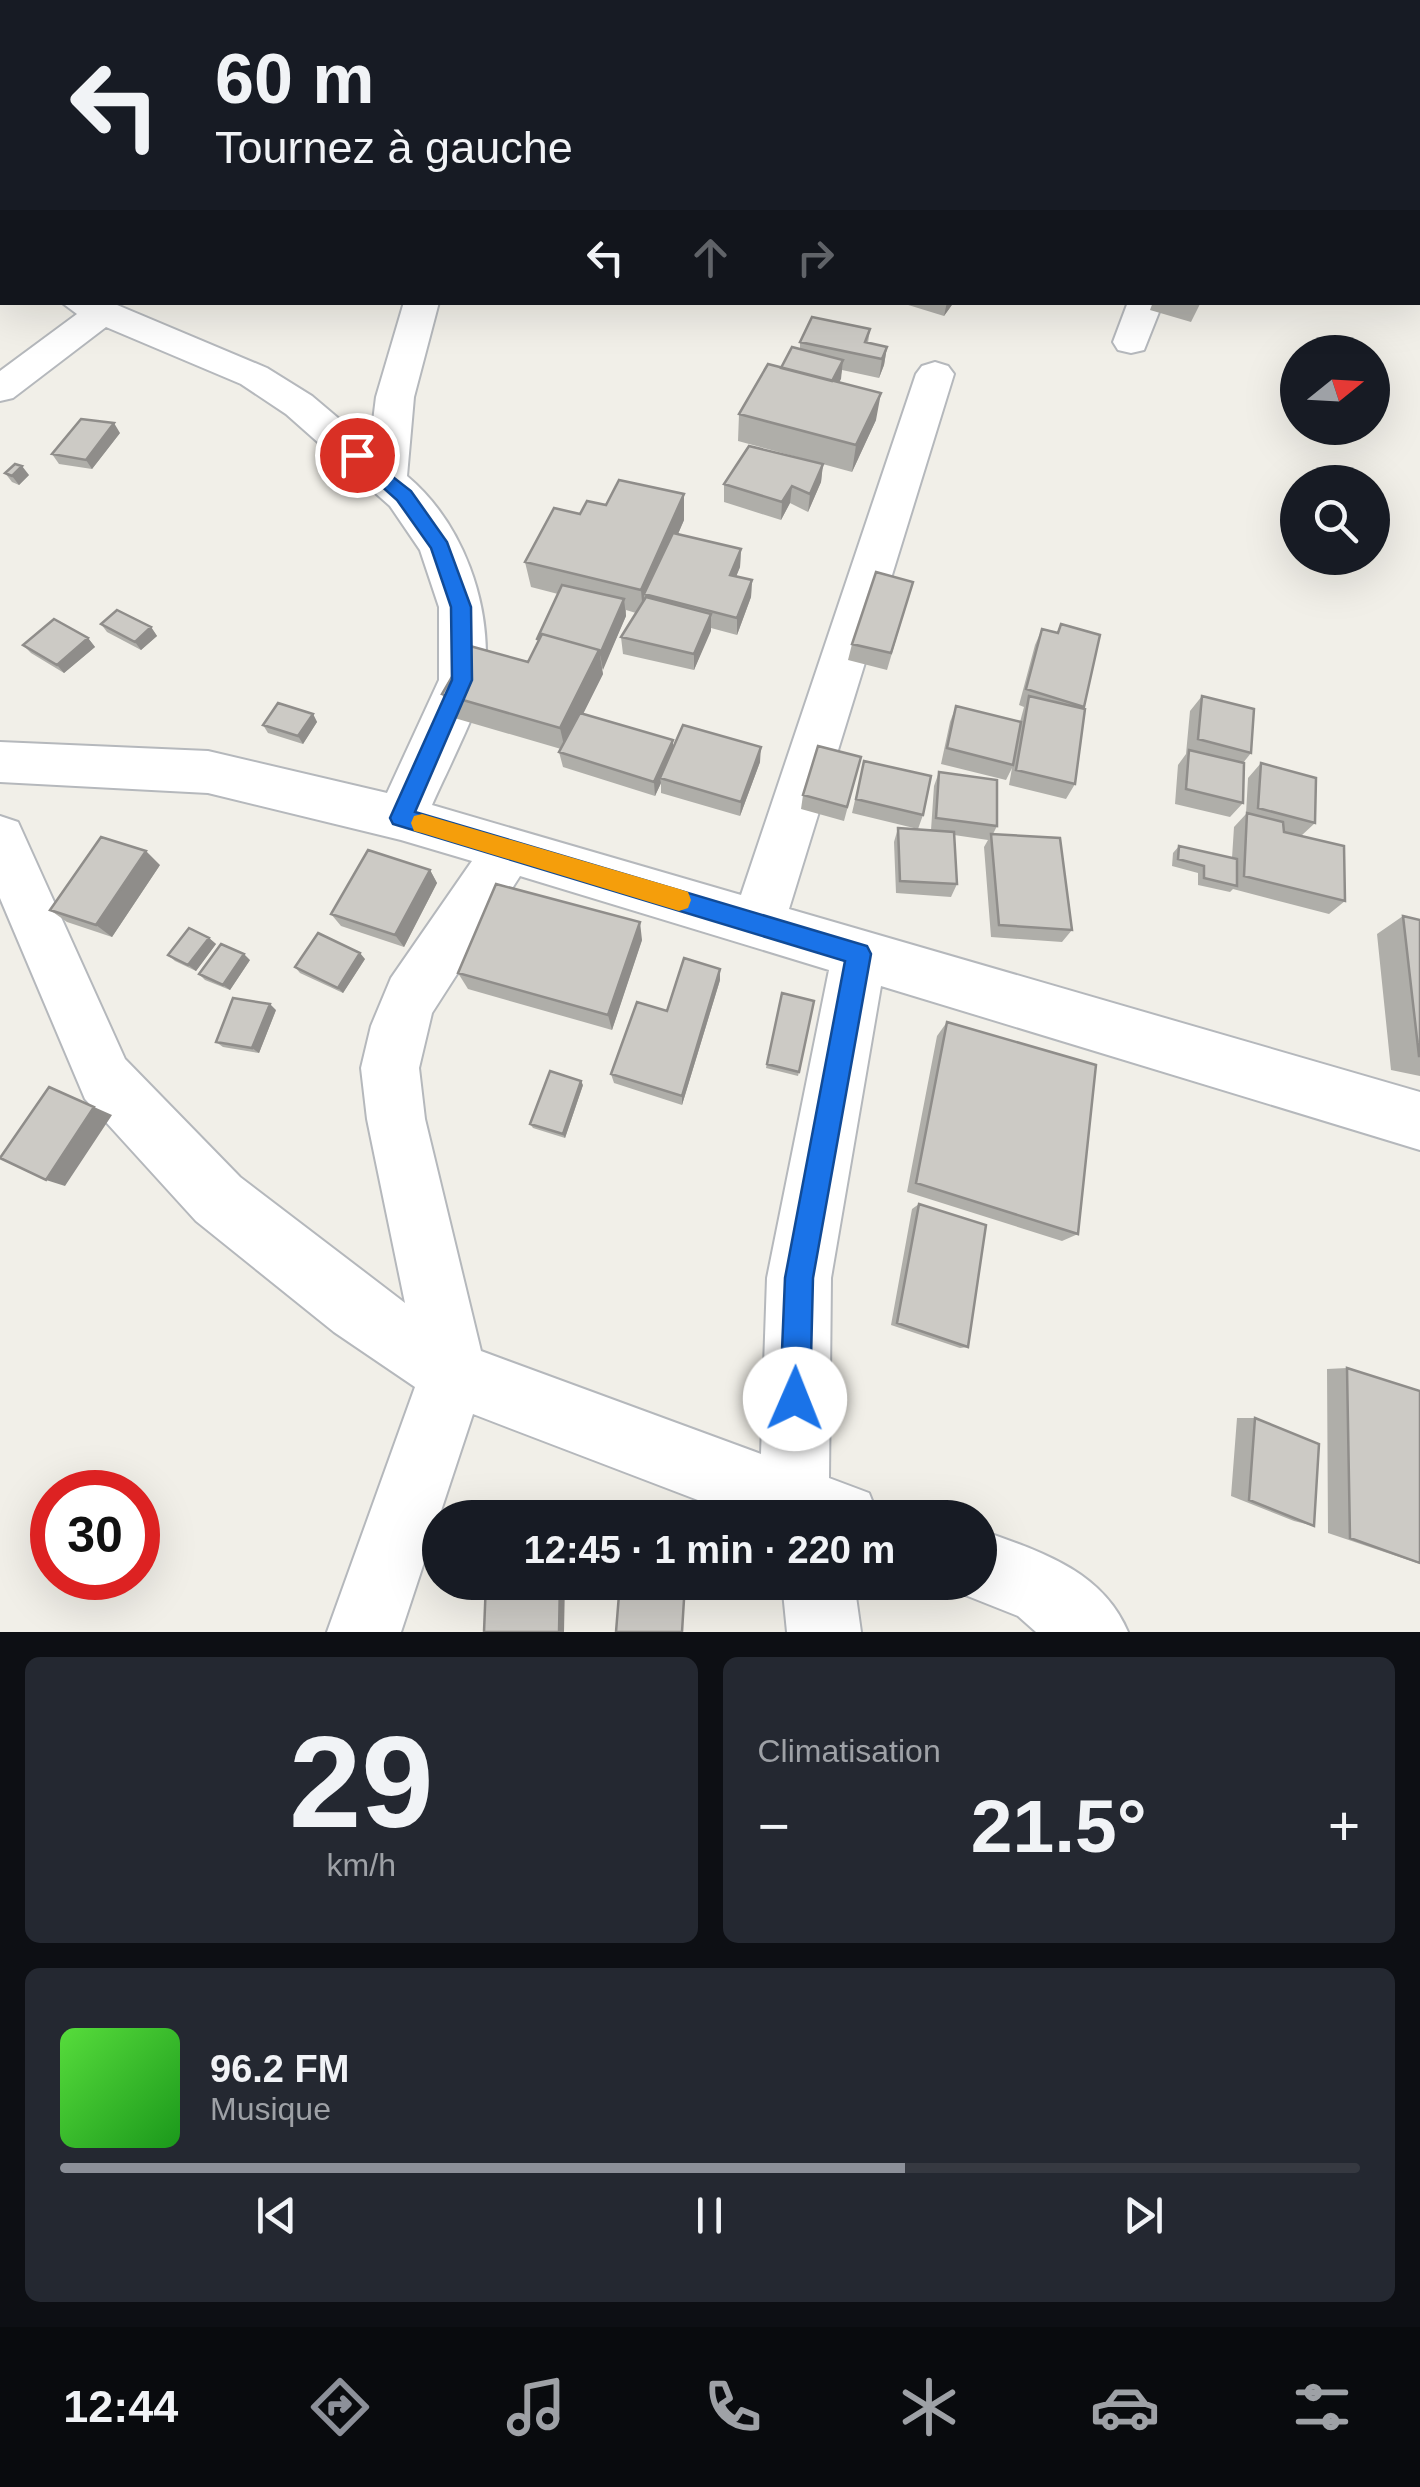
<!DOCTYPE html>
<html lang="fr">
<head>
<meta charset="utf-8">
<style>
	body { margin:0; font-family:Helvetica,sans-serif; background:#242831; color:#f1f3f6; height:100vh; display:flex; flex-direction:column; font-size:38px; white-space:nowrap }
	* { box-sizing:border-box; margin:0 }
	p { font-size:32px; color:#9ea1a6 }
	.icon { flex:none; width:55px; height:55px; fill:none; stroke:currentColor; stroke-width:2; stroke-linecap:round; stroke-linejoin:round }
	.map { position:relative; height:1632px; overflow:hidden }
	.side { display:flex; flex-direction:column; gap:25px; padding:25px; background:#0d0f14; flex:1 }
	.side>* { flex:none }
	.banner { position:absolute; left:0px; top:0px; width:1420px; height:305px; box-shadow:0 10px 40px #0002; background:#171b24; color:#f1f3f6; overflow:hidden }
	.needle { width:65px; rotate:72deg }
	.buttons { position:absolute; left:1280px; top:335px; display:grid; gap:20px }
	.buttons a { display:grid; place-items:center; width:110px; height:110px; border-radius:50%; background:#171b24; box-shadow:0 10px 40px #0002; font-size:50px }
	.speed { position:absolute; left:30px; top:1470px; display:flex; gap:20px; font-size:50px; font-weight:700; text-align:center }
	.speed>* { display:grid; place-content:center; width:130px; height:130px; border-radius:50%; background:#171b24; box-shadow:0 10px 40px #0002; line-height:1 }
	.speed .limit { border:15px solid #d22; background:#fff; color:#111 }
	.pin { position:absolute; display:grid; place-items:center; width:85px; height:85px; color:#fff; margin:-42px; border:5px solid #fff; border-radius:50%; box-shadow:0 2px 10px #0007 }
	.me { position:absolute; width:110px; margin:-55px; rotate:1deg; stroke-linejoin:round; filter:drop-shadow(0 0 8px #0008) }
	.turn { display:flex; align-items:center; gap:35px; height:210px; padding:0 50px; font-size:45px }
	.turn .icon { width:130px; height:130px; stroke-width:2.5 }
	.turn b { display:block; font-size:70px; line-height:85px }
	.lanes { display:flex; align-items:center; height:95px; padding:0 50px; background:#0003; justify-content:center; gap:50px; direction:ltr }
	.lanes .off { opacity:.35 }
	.big { font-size:75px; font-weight:600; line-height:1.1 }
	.side .card { flex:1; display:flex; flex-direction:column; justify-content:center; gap:15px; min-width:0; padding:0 35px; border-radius:15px; background:#242831 }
	.side .dial { align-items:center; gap:0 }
	.dial b { font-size:130px; line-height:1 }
	.song { display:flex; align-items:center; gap:30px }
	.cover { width:120px; height:120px; border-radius:15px; background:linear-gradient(135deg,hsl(110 70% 55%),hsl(120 70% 35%)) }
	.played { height:10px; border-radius:5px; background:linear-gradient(90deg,#8c9099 65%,#363941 65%) }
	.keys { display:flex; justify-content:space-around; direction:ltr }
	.heat { display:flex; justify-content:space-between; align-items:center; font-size:55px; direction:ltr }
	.side .tiles { flex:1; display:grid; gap:25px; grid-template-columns:1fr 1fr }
	.card:last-child { grid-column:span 2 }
	.trip { position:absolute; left:422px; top:1500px; width:575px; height:100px; border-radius:50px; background:#171b24; box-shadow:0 10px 40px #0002; font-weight:600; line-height:100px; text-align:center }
	.tab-bar { display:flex; height:160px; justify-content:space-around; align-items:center; background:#090b0e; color:#9ea1a6 }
	.tab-bar .icon { width:70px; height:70px }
	.tab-bar .current { color:#8c9099 }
	.tab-bar b { font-size:45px; color:#f1f3f6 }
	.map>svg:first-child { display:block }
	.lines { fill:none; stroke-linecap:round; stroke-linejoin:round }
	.minor-casing { stroke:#b5b8bc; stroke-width:4 }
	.minor { fill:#fff; fill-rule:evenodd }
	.wall { fill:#afaea9 }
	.shaded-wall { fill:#8f8d8a }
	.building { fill:#cccac5; stroke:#8f8d8a; stroke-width:2.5 }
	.route { fill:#1a73e8; stroke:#114b97; stroke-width:2.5 }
	.slow { fill:#f59e0b }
</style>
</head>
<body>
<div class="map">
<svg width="1420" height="1632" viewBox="0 0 1420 1632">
	<rect width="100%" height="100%" fill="#f1efe8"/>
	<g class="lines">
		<defs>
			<path id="minor" d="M547,0H573V2H547Z
				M1048,0H1086L1087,2H1050Z
				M0,253H2V274H0Z
				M61,302H110L267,368L312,396L370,445L376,397L404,302H439L414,397L407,476C463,523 492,604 485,677C482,703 444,777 432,805L741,895L916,374L922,366L935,362L948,366L954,374L789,909L1420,1092V1150L881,986L831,1278L829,1478L869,1493L879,1518H745L473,1414L401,1632H327L415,1387L334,1332L196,1221L85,1099L0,898V816L18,822L125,1059L240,1177L405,1303L367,1119L361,1068L371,1026L391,978L472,861L401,840L208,793L0,782V742L208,751L387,793L439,680V607L420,550L390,506L286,414L241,384L106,327L13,398L0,401V371L77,314ZM520,876L829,970L767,1278L761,1454L481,1351L425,1119L419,1068L432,1013Z
				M1128,302H1163L1144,350L1131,353L1118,350L1113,342Z
				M980,1530C1039,1551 1102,1570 1128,1632H1036L1018,1616L955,1591L951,1582H980Z
				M782,1582H854L861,1632H787Z"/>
		</defs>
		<!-- minor casing -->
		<use href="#minor" class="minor-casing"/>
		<!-- minor -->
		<use href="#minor" class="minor"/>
	</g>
	<!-- wall -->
	<path class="wall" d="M391,0H451V1L392,2Z
		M952,0H1011L1009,2H941H952Z
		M1132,0H1218L1216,2H1131Z
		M1390,0H1420V16H1418V2H1391Z
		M2,8V36L0,35V10Z
		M906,302H954L944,316L905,304Z
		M1153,302H1201L1191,322L1150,310Z
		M870,329L868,343L887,347L884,365L879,378L842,370L839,383L876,420L852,472L738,441L739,414L781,368L800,349V342Z
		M120,433L92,469L59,464L52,454Z
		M823,464L821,482L808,512L790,503L781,520L724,502V484Z
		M5,473L29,475L19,485L12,482Z
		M684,494V520L678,534L741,549L740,567L736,576L752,580L751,597L737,635L711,628L694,670L623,654L621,637L636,613L626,610V616L602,670L603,674L583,714L673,740V749L760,762L740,816L661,793V783L655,796L563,767L559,752L561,749L451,717L442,694L528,662L538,642L537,639L558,594L531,587L525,562L580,514L606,505Z
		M913,582L887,670L848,660L852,644Z
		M101,624L151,627L157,636L141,650L107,632Z
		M1061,624L1084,707L1075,784L1066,799L1009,785L1012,768L1006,780L941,764L950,722L956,706L1020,722L1024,707L1019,705L1035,645L1042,629L1057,633Z
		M88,638L95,647L64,673L31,653L23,645Z
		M1202,696L1251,753L1243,763V803L1230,817L1175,804L1178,765L1186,754L1190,711Z
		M313,714L317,722L303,744L268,733L263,725Z
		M861,757L844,821L801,809L803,795Z
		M864,761L923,815L918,829L852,813Z
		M1261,763L1315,823L1301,836L1345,901L1329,914L1233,889L1230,892L1198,885V873L1172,866L1173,853L1179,846L1232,858L1234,827L1246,814L1248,778Z
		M939,772L997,826L993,834L1072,930L1062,942L991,937L984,847L988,840L954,835L957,884L951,897L896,893L894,842L898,828L931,830L934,786Z
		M160,865L112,937L67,922L50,910Z
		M430,870L437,883L404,947L341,926L331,914Z
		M1403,916L1420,920V1076L1391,1070L1377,934Z
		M209,938L216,944L196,971L175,961L168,955Z
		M642,940L612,1030L468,989L458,973Z
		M365,959L343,993L300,973L295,967Z
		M250,960L230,990L205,980L199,974Z
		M720,980L682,1105L614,1083L611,1074L667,1011Z
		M782,993L799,1072L798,1076L766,1068Z
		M276,1010L259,1053L223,1047L216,1042Z
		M947,1022L1078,1234L1062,1241L907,1192L937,1036Z
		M583,1085L565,1138L533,1128L530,1124Z
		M919,1204L968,1347L960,1348L891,1325L912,1209Z
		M1347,1368L1420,1391V1564L1328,1533L1327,1369Z
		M1237,1418H1255L1314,1526L1294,1521L1231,1496Z"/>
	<!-- shaded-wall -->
	<path class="shaded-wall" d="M435,0H451V1L436,2Z
		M947,302H954L944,316Z
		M887,347L884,365L879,378L882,359Z
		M843,360L841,379L827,405L829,387Z
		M881,393L876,420L852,472L856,445Z
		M114,423L120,433L92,469L86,460Z
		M823,464L821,482L808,512L810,494Z
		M22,466L29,475L19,485L12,476Z
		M792,486L790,503L781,520L782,502Z
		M684,494V520L651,596L644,594L645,610L643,614L641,590Z
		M741,549L740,567L730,592V575Z
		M752,580L751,597L737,635V618Z
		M624,599L626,616L603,670L600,654Z
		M711,614V631L694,670V654Z
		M151,627L157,636L141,650L135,642Z
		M88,638L95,647L64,673L57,665Z
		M599,650L603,674L565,750L560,728Z
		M313,714L317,722L303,744L298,736Z
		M673,740V755L660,778L661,783L655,796L654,782Z
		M761,747L760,762L740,816L741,802Z
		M146,851L160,865L112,937L96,925Z
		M430,870L437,883L404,947L395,935Z
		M640,922L642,940L612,1030L608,1015Z
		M209,938L216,944L196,971L188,965Z
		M360,953L365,959L343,993L338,988Z
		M244,954L250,960L230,990L223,985Z
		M720,969V980L682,1105V1096Z
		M270,1004L276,1010L259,1053L252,1048Z
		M581,1081L583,1085L565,1138L563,1134Z
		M94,1107L112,1115L65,1186L46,1180Z
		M560,1582H565L564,1632H559Z"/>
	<!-- building -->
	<path class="building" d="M16,0H28L39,2H12Z
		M326,0H368L371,1L369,2H324Z
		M785,0H817L814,2H796Z
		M812,317L870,329L865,342L887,347L882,359L800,342Z
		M792,347L843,360L832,381L781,368Z
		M768,364L881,393L856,445L739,414Z
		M81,419L114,423L86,460L52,454Z
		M749,446L823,464L810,494L792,486L782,502L724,484Z
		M15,464L22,466L12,476L5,473Z
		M619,480L684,494L641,590L525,562L554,508L580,514L587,501L606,505Z
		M673,533L741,549L730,575L752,580L737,618L644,594Z
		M876,572L913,582L891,653L852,644Z
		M562,585L624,599L600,654L599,650L542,634L539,640L537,639Z
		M646,597L711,614L694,654L621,637Z
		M117,610L151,627L135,642L101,624Z
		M54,619L88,638L57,665L23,645Z
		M1061,624L1100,635L1084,707L1026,689L1042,629L1058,633Z
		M542,634L599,650L560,728L442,694L470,646L528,662Z
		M1029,696L1085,709L1075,784L1016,770Z
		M1202,696L1254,709L1251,753L1198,739Z
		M278,703L313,714L298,736L263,725Z
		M956,706L1021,722L1013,765L947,748Z
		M580,713L673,740L654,782L559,752Z
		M683,725L761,747L741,802L660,778Z
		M818,746L861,757L847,807L803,795Z
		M1189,750L1244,763L1243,803L1186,789Z
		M864,761L931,776L923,815L856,799Z
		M1261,763L1316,778L1315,823L1258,808Z
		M939,772L997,780V826L936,818Z
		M1247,813L1283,822L1284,832L1344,846L1345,901L1244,876Z
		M898,828L954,832L957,884L900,881Z
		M991,834L1060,838L1072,930L999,925Z
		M101,837L146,851L96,925L50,910Z
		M1179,846L1237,859V886L1204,878V866L1178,859Z
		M368,850L430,870L395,935L331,914Z
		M496,884L640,922L608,1015L458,973Z
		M1403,916L1420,920V1056H1419Z
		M189,928L209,938L188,965L168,955Z
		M318,933L360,953L338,988L295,967Z
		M221,944L244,954L223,985L199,974Z
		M684,958L720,969L682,1096L611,1074L637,1002L667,1011Z
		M782,993L814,1001L799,1072L767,1064Z
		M233,998L270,1004L252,1048L216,1042Z
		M947,1022L1096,1065L1078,1234L916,1183Z
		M550,1071L581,1081L563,1134L530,1124Z
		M49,1087L94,1107L46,1180L0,1158Z
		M919,1204L986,1225L968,1347L897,1323Z
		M1347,1368L1420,1391V1563L1350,1538Z
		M1255,1418L1319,1444L1314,1526L1249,1500Z
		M486,1582H560L559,1632H484Z
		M620,1582L685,1583L682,1632H616Z"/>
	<!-- route -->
	<path class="route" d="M357,449L411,491L447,542L471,607L472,680L415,812L867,946L871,954L813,1278L810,1399L806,1410L795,1414L784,1410L780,1399L785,1278L845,961L393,824L390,818L452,680L451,607L431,548L397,500L351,459V451Z"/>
	<!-- slow -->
	<path class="slow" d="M422,814L679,889L688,892L691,900L688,908L679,911L422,833L414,831L411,823L414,816Z"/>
</svg>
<div class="buttons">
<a><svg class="needle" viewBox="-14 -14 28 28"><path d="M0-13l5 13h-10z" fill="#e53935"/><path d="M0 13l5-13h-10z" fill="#9ea1a6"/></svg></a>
<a><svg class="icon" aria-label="search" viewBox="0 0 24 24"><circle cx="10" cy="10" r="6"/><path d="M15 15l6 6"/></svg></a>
</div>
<div class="speed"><div class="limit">30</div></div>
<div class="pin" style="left:357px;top:455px;background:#d93025"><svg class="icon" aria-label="arrive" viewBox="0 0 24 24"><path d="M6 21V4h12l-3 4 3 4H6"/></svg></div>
<svg class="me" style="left:795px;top:1399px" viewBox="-20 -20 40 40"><circle r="19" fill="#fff"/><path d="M0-13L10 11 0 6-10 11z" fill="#1a73e8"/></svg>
<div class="trip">12:45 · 1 min · 220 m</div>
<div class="banner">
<div class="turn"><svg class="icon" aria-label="left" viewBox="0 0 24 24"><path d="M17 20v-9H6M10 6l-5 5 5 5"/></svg><div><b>60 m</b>Tournez à gauche</div></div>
<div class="lanes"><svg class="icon" aria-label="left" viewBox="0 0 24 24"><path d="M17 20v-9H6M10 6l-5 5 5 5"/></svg><svg class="icon off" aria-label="ahead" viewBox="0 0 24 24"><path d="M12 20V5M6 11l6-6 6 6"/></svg><svg class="icon off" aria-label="right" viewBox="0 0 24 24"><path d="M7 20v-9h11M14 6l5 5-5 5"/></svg></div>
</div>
</div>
<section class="side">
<div class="tiles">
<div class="card dial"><b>29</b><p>km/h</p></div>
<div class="card"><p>Climatisation</p>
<div class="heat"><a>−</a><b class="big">21.5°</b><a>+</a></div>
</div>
<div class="card">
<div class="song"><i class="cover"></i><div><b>96.2 FM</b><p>Musique</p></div></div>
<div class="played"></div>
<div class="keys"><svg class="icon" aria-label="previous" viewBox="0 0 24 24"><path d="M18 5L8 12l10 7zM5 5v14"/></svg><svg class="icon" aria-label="pause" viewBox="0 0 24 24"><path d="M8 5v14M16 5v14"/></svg><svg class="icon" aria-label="next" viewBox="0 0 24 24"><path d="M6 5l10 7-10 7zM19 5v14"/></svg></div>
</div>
</div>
</section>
<nav class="tab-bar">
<b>12:44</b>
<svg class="icon current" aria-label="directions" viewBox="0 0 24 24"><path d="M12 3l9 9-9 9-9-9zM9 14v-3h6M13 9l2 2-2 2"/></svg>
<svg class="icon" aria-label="music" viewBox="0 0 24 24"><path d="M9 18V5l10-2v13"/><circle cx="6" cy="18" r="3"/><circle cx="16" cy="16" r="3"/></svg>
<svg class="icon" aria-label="phone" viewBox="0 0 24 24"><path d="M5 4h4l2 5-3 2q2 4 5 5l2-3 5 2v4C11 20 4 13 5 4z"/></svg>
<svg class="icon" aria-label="climate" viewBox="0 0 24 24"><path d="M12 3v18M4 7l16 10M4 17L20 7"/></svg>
<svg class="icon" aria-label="car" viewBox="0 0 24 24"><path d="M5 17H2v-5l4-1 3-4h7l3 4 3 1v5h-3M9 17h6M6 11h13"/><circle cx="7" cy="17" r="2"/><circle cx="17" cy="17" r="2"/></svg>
<svg class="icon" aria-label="filters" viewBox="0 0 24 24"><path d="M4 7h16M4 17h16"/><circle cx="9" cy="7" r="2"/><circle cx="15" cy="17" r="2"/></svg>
</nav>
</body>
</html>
